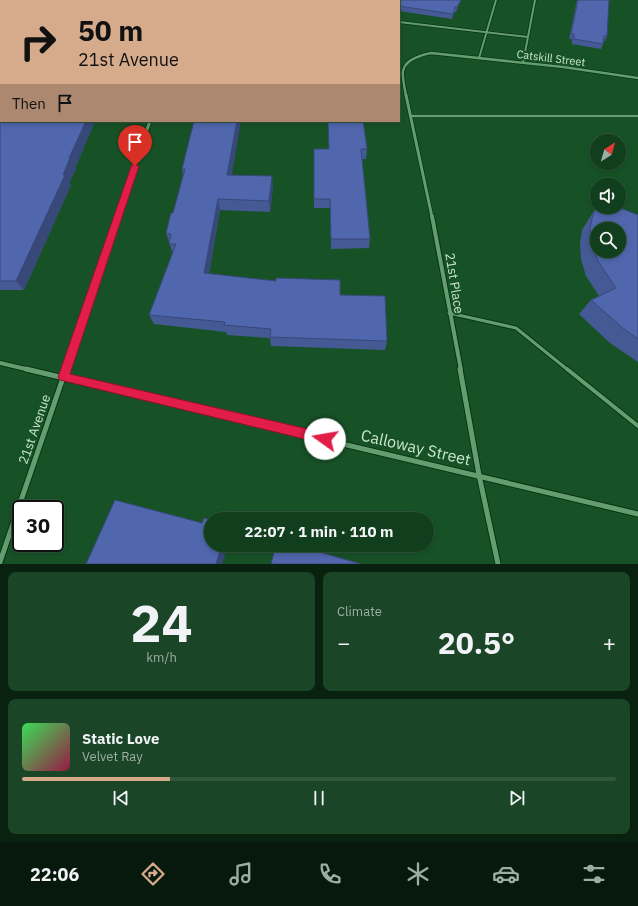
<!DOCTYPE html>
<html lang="en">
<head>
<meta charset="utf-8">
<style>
	body { margin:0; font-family:"IBM Plex Sans",sans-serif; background:#1a4526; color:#f1f3f6; height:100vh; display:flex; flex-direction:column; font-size:15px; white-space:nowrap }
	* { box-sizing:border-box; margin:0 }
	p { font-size:13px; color:#9caea4 }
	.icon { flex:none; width:22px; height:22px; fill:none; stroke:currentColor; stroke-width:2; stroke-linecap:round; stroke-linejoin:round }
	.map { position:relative; height:564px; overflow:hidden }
	.side { display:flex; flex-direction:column; gap:8px; padding:8px; background:#092210; flex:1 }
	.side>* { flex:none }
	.banner { position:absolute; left:0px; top:0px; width:400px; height:122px; box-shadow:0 2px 6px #0003,0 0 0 1px #30573b; background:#d6ab8b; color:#111; overflow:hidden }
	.needle { width:26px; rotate:37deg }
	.buttons { position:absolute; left:590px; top:134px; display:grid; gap:8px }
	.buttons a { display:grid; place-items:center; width:36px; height:36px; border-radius:50%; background:#113e1d; box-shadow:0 2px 6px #0003,0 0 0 1px #30573b; font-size:20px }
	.speed { position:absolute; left:12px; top:500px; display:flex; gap:8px; font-size:20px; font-weight:700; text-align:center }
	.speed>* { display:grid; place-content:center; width:52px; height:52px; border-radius:50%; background:#113e1d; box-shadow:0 2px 6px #0003,0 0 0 1px #30573b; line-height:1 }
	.speed .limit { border:2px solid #111; border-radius:6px; background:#fff; color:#111 }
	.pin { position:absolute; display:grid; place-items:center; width:34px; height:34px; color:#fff; margin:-41px -17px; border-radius:50% 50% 50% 0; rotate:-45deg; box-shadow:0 0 4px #0007 }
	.pin .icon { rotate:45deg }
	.me { position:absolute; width:44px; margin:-22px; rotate:283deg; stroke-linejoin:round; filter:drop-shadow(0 0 3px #0008) }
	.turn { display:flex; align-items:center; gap:14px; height:84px; padding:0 12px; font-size:18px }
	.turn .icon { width:52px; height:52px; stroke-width:2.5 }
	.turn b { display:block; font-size:28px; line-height:34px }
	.then { display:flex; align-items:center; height:38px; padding:0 12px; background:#0003; gap:8px; font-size:15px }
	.big { font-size:30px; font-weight:800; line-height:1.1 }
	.side .tile { flex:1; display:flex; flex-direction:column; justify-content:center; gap:6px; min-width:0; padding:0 14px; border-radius:8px; background:#1a4526 }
	.side .dial { align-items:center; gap:0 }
	.dial b { font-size:52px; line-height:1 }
	.song { display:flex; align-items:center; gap:12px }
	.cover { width:48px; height:48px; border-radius:6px; background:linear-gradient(135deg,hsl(130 70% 55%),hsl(340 70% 35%)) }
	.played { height:4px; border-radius:2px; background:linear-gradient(90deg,#d6ab8b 25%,#30573b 25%) }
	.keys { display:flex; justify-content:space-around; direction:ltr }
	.heat { display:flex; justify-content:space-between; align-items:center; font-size:22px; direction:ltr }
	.side .tiles { flex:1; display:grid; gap:8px; grid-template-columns:1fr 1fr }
	.tile:last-child { grid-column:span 2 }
	.trip { position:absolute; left:204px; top:512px; width:230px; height:40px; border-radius:20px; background:#113e1d; box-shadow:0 2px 6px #0003,0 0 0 1px #30573b; font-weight:800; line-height:40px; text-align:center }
	.dock { display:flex; height:64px; justify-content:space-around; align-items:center; background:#07190c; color:#9caea4 }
	.dock .icon { width:28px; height:28px }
	.dock .active { color:#d6ab8b }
	.dock b { font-size:18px; color:#f1f3f6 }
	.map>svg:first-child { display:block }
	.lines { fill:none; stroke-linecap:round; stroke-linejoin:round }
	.service-far3-casing { stroke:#073514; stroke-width:3.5 }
	.service-far2-casing { stroke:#073514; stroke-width:4 }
	.service-far1-casing { stroke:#073514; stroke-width:5 }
	.service-casing { stroke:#073514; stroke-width:6 }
	.minor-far3-casing { stroke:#073514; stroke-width:4 }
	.minor-far2-casing { stroke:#073514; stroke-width:4.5 }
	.minor-far1-casing { stroke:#073514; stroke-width:6 }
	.minor-casing { stroke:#073514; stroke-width:7 }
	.service-far3 { stroke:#649d6e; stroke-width:2 }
	.service-far2 { stroke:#649d6e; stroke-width:2.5 }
	.service-far1 { stroke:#649d6e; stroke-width:3 }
	.service { stroke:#649d6e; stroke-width:4 }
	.minor-far3 { stroke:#649d6e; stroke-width:2.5 }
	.minor-far2 { stroke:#649d6e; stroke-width:3 }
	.minor-far1 { stroke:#649d6e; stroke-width:4 }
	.minor { stroke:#649d6e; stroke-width:5 }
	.wall { fill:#455995 }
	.shaded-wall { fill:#384879 }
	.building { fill:#5067ad; stroke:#384879; fill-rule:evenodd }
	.route { fill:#e11d48; stroke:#92132f }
	.labels { text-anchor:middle; stroke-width:4; stroke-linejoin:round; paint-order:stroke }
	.far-street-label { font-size:11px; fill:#c9e7cd; stroke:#175227 }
	.street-label { font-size:13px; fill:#c9e7cd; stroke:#175227 }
	.near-street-label { font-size:16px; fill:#c9e7cd; stroke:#175227 }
</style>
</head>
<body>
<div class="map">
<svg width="638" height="564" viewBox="0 0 638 564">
	<rect width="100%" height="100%" fill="#175227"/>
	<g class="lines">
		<defs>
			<path id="service-far3" d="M399,22L528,37
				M479,58L496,0
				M523,63L535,0"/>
			<path id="service-far2" d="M410,116H638"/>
			<path id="service-far1" d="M449,313L516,328L568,370"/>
			<path id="service" d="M567,369L638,426"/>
			<path id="minor-far3" d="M406,96C405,89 402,78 403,71C405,60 421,55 431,53L563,67L638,78"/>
			<path id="minor-far2" d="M406,95L432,217
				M117,217L150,121"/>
			<path id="minor-far1" d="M432,216L461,370
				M0,363L30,370
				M65,370L118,216"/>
			<path id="minor" d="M26,369L638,514
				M460,369L479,475L498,564
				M0,562L66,369"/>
		</defs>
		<!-- service-far3 casing -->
		<use href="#service-far3" class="service-far3-casing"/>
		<!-- service-far2 casing -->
		<use href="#service-far2" class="service-far2-casing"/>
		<!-- service-far1 casing -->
		<use href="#service-far1" class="service-far1-casing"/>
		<!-- service casing -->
		<use href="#service" class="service-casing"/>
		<!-- minor-far3 casing -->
		<use href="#minor-far3" class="minor-far3-casing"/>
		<!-- minor-far2 casing -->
		<use href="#minor-far2" class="minor-far2-casing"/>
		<!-- minor-far1 casing -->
		<use href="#minor-far1" class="minor-far1-casing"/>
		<!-- minor casing -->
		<use href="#minor" class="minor-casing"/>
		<!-- service-far3 -->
		<use href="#service-far3" class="service-far3"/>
		<!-- service-far2 -->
		<use href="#service-far2" class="service-far2"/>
		<!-- service-far1 -->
		<use href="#service-far1" class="service-far1"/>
		<!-- service -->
		<use href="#service" class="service"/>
		<!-- minor-far3 -->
		<use href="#minor-far3" class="minor-far3"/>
		<!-- minor-far2 -->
		<use href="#minor-far2" class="minor-far2"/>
		<!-- minor-far1 -->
		<use href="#minor-far1" class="minor-far1"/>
		<!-- minor -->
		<use href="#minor" class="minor"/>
	</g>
	<!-- wall -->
	<path class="wall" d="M461,0L456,12H454L452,19L399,11V1Z
		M577,0H609L607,36L605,41H603V44L601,49L572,44V39H569Z
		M0,35L95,121L75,168L76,169L69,183L71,185L24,290H0Z
		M328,121H363L367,149L366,159H362L370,239L369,248L331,249L330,208H314V149H329Z
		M182,169L231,175L273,187L270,212L220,210L209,274L340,295L387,341L385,350L271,346L270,338L227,335L226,332L154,324L149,315L173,254L166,233L173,213L183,175Z
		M597,206V207L638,215V362L610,343L579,314L591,300L599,296L586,276L581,259L580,244L582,230Z"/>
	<!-- shaded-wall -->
	<path class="shaded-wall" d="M145,0H152L151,1H144Z
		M461,0L456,12L457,7Z
		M86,121H95L75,168L76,169L69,183L71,185L24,290L16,281L69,158Z
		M237,121H241L230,186L227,175Z
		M272,176L273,187L270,212L269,201Z
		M218,199L220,210L207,283L204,273Z
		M222,545H228L222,564H216Z"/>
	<!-- building -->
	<path class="building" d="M28,0H145L144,1H27Z
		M229,0H256V1H229Z
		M353,0H461L457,7H455L453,14L399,6V1H353Z
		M578,0H609L607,36H604L603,44L574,39V34H571Z
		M1,34V121H86L69,158H70L63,175H65L16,281H0V35Z
		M194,121H237L227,175L272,176L269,201L218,199L204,273L276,281V278L340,280V295L385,296L387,341L270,337L271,329L224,325L225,322L149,315L176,244H169L171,234L166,233L171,213H173L185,169H182Z
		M328,121H363L367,149H361L370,239H331L330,199H314V149H329Z
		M597,207H618L638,215V339L624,329L591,300L616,288L598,261L591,244L590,228L593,214ZM597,229H619V251H597Z
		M115,500L202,523L204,518L211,520V545H222L216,564H86Z
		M276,545H303L309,547V549L361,564H271Z"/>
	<!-- route -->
	<path class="route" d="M132,164H135L139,166L70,374L325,433L329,435L331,439L329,443L325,444L60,380L58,377Z"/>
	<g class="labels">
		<!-- far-street labels -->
		<g class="far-street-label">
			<text transform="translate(551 58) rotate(7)" y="4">Catskill Street</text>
		</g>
		<!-- street labels -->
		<g class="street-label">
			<text transform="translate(455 283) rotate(81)" y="5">21st Place</text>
			<text transform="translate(34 429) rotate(-71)" y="5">21st Avenue</text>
		</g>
		<!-- near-street labels -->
		<g class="near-street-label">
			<text transform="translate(416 447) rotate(13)" y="6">Calloway Street</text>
		</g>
	</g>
</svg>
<div class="buttons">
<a><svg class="needle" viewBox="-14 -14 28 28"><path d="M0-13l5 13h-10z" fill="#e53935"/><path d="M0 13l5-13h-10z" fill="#9caea4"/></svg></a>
<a><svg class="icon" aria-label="sound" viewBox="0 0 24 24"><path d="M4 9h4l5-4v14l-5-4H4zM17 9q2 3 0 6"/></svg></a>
<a><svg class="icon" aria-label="search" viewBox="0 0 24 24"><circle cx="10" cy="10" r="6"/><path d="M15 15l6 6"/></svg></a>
</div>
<div class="speed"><div class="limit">30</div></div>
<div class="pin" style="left:135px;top:166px;background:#d93025"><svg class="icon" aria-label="arrive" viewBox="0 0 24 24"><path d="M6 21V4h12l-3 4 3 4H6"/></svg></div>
<svg class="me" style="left:325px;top:439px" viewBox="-20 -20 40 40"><circle r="19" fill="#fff"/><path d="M0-13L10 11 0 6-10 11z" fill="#e11d48"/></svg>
<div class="trip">22:07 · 1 min · 110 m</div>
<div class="banner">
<div class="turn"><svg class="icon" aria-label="right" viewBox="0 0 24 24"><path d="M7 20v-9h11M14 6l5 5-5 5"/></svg><div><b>50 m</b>21st Avenue</div></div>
<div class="then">Then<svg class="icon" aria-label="arrive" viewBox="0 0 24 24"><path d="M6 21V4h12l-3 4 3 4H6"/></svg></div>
</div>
</div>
<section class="side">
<div class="tiles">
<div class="tile dial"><b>24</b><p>km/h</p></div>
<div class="tile"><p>Climate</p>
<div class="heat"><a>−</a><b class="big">20.5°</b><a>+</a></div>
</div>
<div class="tile">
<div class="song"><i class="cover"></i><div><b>Static Love</b><p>Velvet Ray</p></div></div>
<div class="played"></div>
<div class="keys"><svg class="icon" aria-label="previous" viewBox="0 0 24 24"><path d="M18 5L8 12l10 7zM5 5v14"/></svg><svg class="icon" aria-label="pause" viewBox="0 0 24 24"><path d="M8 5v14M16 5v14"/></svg><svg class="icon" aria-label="next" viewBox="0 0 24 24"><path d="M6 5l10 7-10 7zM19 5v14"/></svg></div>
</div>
</div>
</section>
<nav class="dock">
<b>22:06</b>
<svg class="icon active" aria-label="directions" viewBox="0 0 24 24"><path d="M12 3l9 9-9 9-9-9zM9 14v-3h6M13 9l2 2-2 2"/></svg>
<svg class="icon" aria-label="music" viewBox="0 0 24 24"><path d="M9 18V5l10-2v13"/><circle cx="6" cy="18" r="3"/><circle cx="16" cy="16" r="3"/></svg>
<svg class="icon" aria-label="phone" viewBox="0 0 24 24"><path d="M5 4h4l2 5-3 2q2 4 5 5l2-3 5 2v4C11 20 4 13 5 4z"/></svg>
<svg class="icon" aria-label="climate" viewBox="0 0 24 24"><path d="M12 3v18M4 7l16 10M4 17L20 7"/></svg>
<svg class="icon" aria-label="car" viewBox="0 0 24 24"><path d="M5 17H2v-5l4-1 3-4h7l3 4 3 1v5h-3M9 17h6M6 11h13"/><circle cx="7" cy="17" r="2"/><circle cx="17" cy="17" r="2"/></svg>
<svg class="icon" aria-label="filters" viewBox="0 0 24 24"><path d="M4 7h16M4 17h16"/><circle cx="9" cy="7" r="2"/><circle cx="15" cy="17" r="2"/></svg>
</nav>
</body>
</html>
